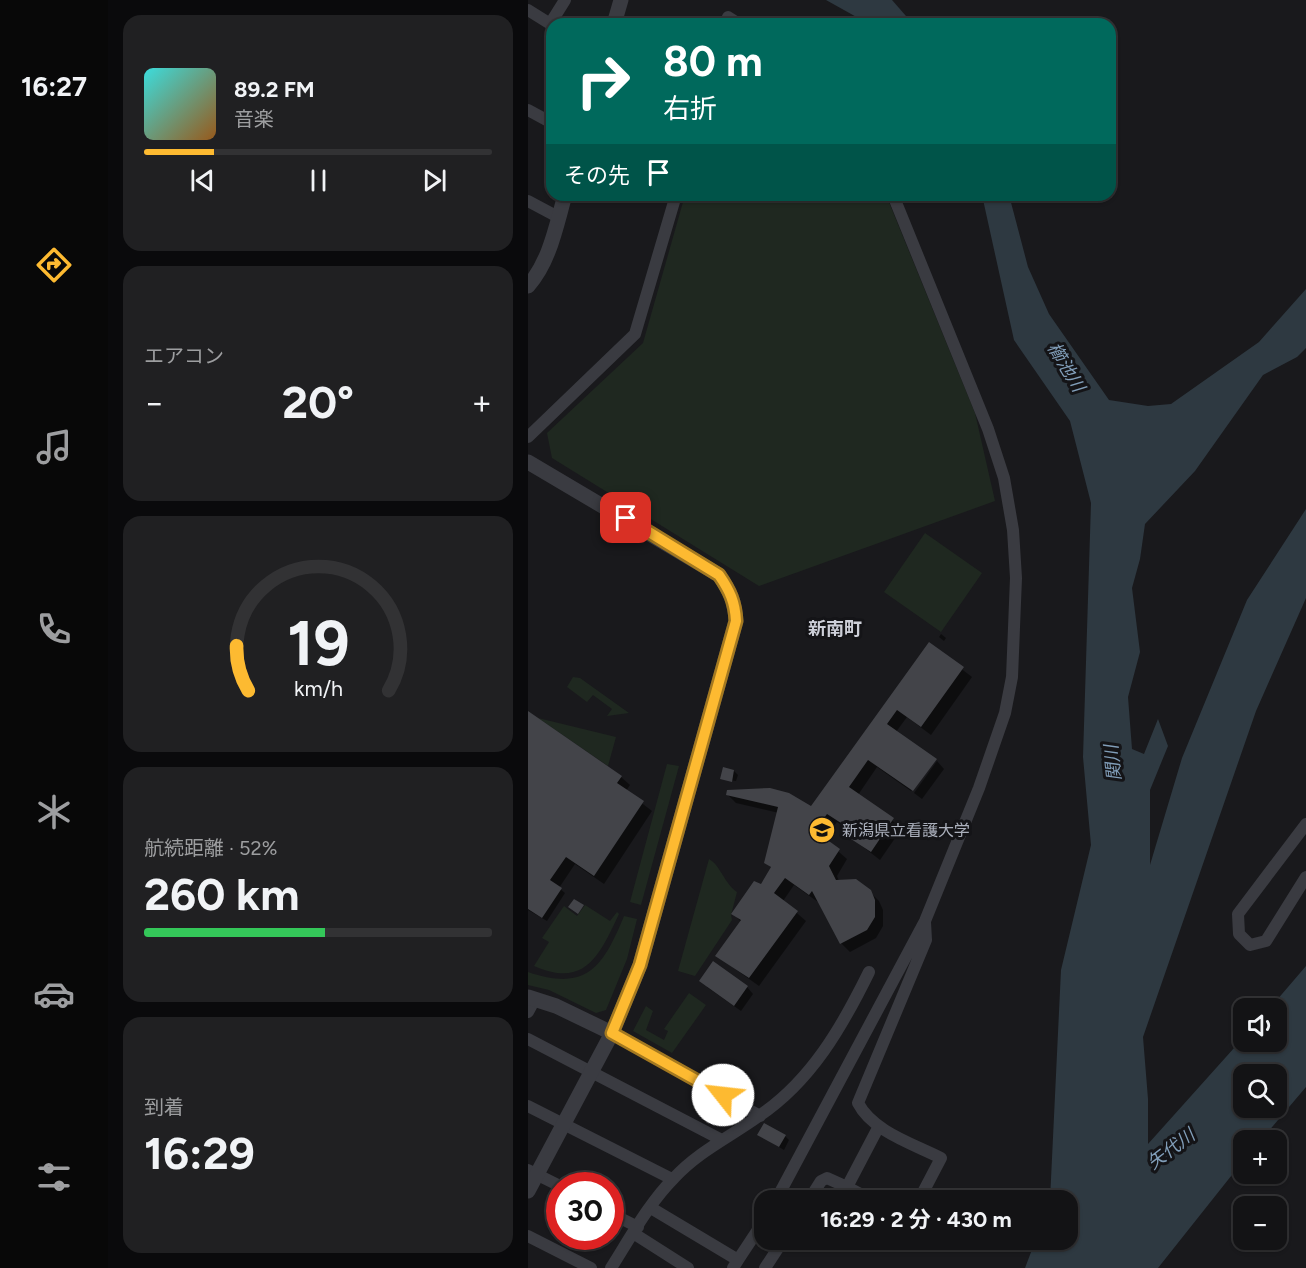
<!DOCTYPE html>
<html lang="ja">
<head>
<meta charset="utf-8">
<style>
	body { margin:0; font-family:Figtree,"Noto Sans JP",sans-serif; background:#202022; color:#f1f3f6; height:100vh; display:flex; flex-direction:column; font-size:22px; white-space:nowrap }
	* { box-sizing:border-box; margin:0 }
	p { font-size:20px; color:#9d9ea0 }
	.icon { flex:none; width:33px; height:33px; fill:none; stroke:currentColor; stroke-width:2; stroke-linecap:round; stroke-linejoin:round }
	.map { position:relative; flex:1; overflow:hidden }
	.panel { display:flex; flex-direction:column; gap:15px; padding:15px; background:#0a0a0c; width:420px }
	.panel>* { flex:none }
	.hud { position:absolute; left:18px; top:18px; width:570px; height:183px; border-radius:18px; box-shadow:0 2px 4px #0004,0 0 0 2px #323234; background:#00695c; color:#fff; overflow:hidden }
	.buttons { position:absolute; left:705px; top:998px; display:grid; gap:12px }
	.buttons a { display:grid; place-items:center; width:54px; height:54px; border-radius:12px; background:#131315; box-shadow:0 2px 4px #0004,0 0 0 2px #323234; font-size:30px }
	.speed { position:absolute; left:18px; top:1172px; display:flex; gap:12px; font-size:30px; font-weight:700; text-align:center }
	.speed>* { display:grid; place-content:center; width:78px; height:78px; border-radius:50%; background:#131315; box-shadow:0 2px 4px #0004,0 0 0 2px #323234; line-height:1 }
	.speed .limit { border:9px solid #d22; background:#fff; color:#111 }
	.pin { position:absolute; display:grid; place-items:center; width:51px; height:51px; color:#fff; margin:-26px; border-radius:12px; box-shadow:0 3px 9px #0006 }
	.me { position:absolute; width:66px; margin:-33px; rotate:299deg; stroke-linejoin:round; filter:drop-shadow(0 0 4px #0008) }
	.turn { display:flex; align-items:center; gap:21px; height:126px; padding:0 18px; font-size:27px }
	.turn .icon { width:78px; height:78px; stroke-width:2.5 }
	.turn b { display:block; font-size:42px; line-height:51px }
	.then { display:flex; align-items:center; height:57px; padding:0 18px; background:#0003; gap:12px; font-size:22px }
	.big { font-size:45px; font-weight:700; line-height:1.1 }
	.panel .tile { flex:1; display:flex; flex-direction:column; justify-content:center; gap:9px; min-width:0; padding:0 21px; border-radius:18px; background:#202022 }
	.panel .dial { align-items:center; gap:0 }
	.dial svg { height:156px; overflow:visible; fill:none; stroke:#323234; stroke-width:7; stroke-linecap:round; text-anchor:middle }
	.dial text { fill:#f1f3f6; stroke:none }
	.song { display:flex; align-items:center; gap:18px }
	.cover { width:72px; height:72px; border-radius:9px; background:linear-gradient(135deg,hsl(180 70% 55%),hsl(30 70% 35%)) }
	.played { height:6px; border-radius:3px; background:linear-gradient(90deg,#fdba31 20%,#323234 20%) }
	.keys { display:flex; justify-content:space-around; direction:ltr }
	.heat { display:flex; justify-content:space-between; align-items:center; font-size:33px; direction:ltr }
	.charge { height:9px; border-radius:4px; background:linear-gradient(90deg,#34c759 52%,#323234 0) }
	.trip { position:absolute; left:226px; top:1190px; width:324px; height:60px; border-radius:18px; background:#131315; box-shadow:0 2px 4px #0004,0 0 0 2px #323234; font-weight:700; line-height:60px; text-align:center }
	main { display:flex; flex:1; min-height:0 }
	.dock { display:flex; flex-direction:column; width:108px; justify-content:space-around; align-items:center; background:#080808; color:#9d9ea0 }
	.dock .icon { width:42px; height:42px }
	.dock .current { color:#fdba31 }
	.dock b { font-size:27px; color:#f1f3f6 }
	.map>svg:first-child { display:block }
	.green { fill:#1f2820 }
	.water { fill:#2e3941; fill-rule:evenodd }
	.shadow { fill:#0007 }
	.building { fill:#434449 }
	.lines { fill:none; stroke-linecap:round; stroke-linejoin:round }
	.minor { stroke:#3a3b41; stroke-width:12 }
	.tertiary { stroke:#3a3b41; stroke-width:15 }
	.route-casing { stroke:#a47920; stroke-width:15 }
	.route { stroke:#fdba31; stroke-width:10 }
	.labels { text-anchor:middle; stroke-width:6; stroke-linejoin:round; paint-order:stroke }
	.poi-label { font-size:16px; fill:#abb0bc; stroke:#141417; text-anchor:start }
	.water-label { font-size:18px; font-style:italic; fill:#819eb9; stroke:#141417 }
	.neighbourhood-label { font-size:18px; font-weight:bold; fill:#cdcfd8; stroke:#141417 }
</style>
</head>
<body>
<main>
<nav class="dock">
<b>16:27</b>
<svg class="icon current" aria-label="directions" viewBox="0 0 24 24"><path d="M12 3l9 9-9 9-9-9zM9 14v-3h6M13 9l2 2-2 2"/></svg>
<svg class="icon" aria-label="music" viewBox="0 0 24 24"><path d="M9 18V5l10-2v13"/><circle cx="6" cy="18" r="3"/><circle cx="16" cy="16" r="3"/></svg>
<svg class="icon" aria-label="phone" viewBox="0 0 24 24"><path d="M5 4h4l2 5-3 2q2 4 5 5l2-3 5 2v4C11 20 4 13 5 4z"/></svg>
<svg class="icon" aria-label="climate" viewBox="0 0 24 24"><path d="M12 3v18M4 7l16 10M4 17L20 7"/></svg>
<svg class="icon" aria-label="car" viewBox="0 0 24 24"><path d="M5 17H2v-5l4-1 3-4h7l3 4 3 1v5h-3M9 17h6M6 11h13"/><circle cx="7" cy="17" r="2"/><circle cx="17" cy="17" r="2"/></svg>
<svg class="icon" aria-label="filters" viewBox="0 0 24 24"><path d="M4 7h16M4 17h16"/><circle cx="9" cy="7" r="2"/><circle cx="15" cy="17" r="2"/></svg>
</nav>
<section class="panel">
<div class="tile">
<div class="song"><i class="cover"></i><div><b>89.2 FM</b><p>音楽</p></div></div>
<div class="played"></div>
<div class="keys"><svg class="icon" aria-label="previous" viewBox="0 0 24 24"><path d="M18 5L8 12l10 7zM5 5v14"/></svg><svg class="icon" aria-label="pause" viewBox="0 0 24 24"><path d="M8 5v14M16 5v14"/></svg><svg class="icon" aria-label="next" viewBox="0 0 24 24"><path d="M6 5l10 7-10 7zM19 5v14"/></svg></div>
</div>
<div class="tile"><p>エアコン</p>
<div class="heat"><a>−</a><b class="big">20°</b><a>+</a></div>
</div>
<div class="tile dial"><svg viewBox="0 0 100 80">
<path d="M14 69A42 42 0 1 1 86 69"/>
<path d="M14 69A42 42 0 0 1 8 46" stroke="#fdba31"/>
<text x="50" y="56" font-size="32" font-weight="700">19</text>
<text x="50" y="72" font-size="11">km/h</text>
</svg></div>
<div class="tile"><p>航続距離 · 52%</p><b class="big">260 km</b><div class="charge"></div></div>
<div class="tile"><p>到着</p><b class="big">16:29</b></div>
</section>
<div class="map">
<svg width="778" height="1268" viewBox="0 0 778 1268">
	<rect width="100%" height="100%" fill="#19191c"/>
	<!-- green -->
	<path class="green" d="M157,195H358L447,413L467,501L231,586L24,458L19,433L115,343Z
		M397,533L454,573L413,632L356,592Z
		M45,677L52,678L101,713L79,716L84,709L65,695L59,702L39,687Z
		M10,718L88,737L80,766Z
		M139,764L151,766L113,905L102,902Z
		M181,859C193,866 196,883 209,892L203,915L204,920L167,976L150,971Z
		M57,905L82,921L89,912L91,914C72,954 58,989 6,966L21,942L14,938L36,906L49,916Z
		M96,916L109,919L99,959L78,1010L68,1013L21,990L0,985V972C59,992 75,967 96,916Z
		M161,993L178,1005L144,1053L105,1031L118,1006L125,1011L118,1030L136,1040L140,1031L136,1029Z"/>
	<!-- water -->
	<path class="water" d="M298,0H364L385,24H341Z
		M454,195H481L500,267L521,314L581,400L620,406L643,404L731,342L778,289V348L769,357L735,375L667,471L617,524L612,559L604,588L612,652L600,697L604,749L616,754L630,719L640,746L622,790V865L654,758L719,600L778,509V598L728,711L615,1037L620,1099V1144L715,1038L716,1041H748V1008H742L778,966V1087L733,1140H716L715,1161L630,1268H497L508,1239H540V1200H522L533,970L563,845L555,757L563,503L542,421L486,340ZM716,1074H748V1107H716Z"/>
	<!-- shadow -->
	<path class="shadow" d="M413,634L418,638L416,641L411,637Z
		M401,644L444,677L403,735L379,717L368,732L407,759L383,791L349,767L330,795L374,828L352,860L325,839L327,834L309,822L296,839L319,859L309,876L311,881L342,892L351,901L355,910V926L348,938L322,952L313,943L290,902L266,885L255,901L278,921L231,986L189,956L213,922L205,913L233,886L244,868L238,863L251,813L208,803L199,794L283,808Z
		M0,713L93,777L102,785L98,791L124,811L76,884L47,864L31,888L37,893L19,921L0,910Z
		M409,761L416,769L394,799L386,793Z
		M206,771L210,775L208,781L194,779Z
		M179,987H219L225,994L213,1011Z
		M231,1135L257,1136L261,1140L256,1150Z"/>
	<!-- building -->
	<path class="building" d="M401,642L436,667L393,727L369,710L359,724L409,759L385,791L340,760L321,787L366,818L343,852L323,839L327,832L299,814L287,831L312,849L301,866L308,880L328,879L343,890L347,900V917L339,930L312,944L284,891L281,895L257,878L246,893L270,911L221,978L187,956L213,920L203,914L226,881L233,884L243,867L236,863L250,807L198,795L199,790L242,788L261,793L283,806Z
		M0,711L94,776L89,783L116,801L66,876L38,857L22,880L34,888L14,918L0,909Z
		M195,767L206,770L204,782L192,779Z
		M46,899L56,905L50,914L40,907Z
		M185,961L220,986L206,1006L171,981Z
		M236,1123L258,1135L251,1147L229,1135Z"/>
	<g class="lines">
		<!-- minor -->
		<path class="minor" d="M0,10L24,25
			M22,24L37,0
			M197,24L200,17L211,24
			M0,110L24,123
			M0,201L30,217
			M0,437L107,334L148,195
			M778,824L710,914L711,934L722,945L738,941L778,877
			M0,1012L7,999
			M84,1033L232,1116
			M0,1039L192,1139
			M0,1106L144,1179
			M0,1170L32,1186
			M248,1200L397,921L451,788L477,713L484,677L488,578L485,530L476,478L460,429L365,195
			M281,1200L293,1181L299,1178L319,1187
			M344,1200L319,1187L351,1126
			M391,1200L413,1158C386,1144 345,1132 330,1103L398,940L397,922
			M123,1208L210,1260L205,1268
			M82,1213L110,1227
			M105,1233L160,1268
			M0,1236L63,1268
			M210,1260L237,1219
			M83,1268C102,1238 121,1203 146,1178C171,1151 202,1137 231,1116C283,1081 314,1027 341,972
			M237,1268L256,1239"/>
		<!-- tertiary -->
		<path class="tertiary" d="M86,24L93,0
			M0,286C22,261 28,226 37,195
			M0,462L191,575C202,591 207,602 208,621L112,965L84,1033L0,1191
			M0,997L28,1006L84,1033"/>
	</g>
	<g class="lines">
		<defs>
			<path id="route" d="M98,518L191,575C202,591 207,602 208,621L112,965L84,1033L195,1095"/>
		</defs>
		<!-- route casing -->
		<use href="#route" class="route-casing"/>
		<!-- route -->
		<use href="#route" class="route"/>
	</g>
	<!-- icons -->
	<defs>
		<symbol id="school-disc" viewBox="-11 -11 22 22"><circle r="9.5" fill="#fdba31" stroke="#141417"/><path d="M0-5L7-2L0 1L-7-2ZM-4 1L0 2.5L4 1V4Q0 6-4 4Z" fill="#111"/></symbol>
	</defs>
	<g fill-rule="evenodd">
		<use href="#school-disc" x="279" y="815" width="30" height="30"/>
	</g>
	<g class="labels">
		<!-- poi labels -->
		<g class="poi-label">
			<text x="314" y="836">新潟県立看護大学</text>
		</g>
		<!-- water labels -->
		<g class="water-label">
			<text transform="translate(538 367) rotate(59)" y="6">櫛池川</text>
			<text transform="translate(585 763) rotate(-96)" y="6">関川</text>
			<text transform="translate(643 1149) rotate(-37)" y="6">矢代川</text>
		</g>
		<!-- neighbourhood labels -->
		<g class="neighbourhood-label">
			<text x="307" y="635">新南町</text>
		</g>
	</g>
</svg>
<div class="buttons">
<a><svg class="icon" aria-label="sound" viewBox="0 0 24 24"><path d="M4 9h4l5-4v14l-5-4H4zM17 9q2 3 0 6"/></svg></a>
<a><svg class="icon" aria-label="search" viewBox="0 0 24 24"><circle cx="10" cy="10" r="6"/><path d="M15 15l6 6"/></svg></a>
<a>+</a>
<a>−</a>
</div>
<div class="speed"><div class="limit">30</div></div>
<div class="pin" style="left:98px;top:518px;background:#d93025"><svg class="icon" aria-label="arrive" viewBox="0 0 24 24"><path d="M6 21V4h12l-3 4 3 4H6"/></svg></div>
<svg class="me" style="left:195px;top:1095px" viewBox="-20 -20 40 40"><circle r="19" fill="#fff"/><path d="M0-13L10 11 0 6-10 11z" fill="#fdba31"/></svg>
<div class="trip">16:29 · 2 分 · 430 m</div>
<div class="hud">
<div class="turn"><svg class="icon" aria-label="right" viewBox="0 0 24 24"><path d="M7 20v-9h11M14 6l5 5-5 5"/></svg><div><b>80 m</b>右折</div></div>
<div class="then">その先<svg class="icon" aria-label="arrive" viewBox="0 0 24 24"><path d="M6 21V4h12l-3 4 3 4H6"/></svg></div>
</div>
</div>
</main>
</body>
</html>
